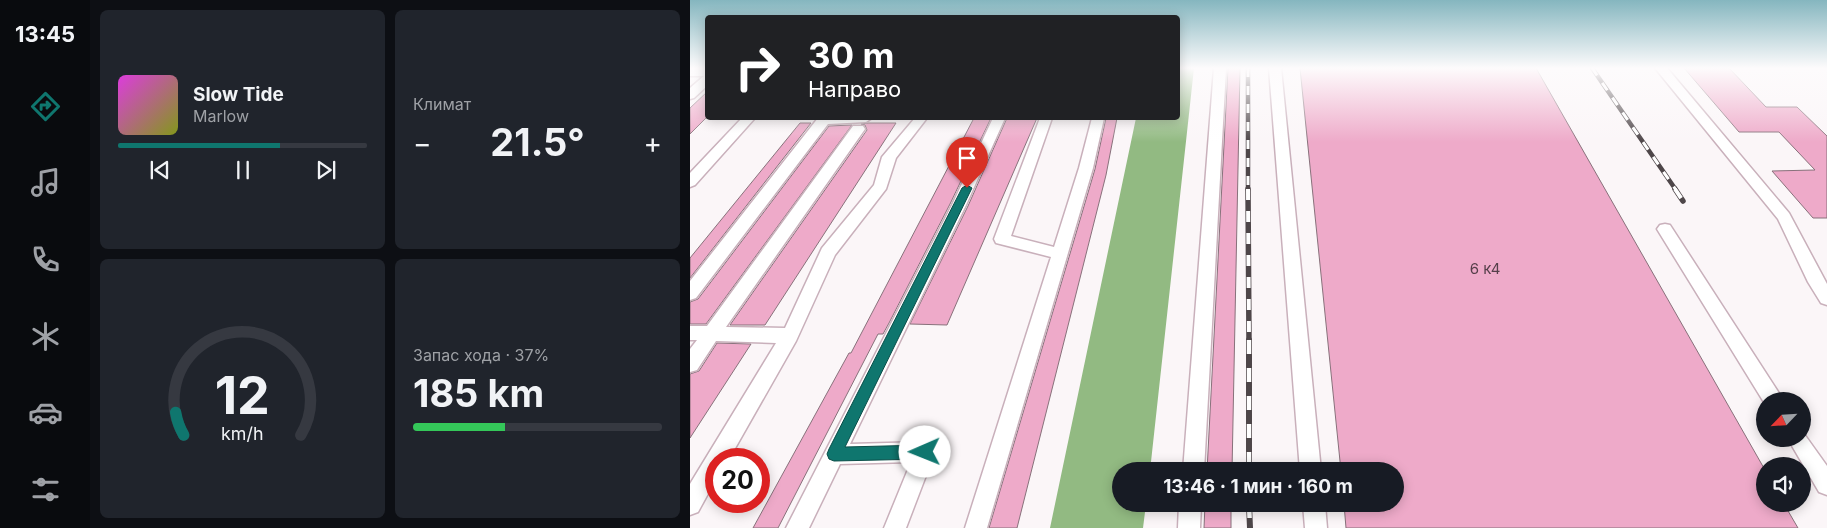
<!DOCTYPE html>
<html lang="ru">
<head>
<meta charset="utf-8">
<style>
	body { margin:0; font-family:Inter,sans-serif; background:#20242c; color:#f1f3f6; height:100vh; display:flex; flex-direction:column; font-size:19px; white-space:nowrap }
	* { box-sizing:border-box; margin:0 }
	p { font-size:16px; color:#9ea1a6 }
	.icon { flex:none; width:28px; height:28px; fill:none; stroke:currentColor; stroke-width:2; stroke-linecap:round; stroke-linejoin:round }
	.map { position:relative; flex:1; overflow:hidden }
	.drawer { display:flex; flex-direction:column; gap:10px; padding:10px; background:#0d0f14; width:600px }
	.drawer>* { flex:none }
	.hud { position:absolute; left:15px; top:15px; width:475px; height:105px; border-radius:5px; box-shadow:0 2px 12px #0003; background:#202124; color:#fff; overflow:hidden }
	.needle { width:32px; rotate:245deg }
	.tools { position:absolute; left:1066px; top:392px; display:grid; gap:10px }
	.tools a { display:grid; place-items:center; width:55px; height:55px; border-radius:50%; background:#171b24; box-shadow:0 2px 12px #0003; font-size:25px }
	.speed { position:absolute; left:15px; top:448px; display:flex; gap:10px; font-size:25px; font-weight:700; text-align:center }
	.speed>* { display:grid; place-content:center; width:65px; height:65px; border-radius:50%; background:#171b24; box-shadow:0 2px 12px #0003; line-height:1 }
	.speed .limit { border:8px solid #d22; background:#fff; color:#111 }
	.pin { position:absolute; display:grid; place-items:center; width:42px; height:42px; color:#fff; margin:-51px -21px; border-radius:50% 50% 50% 0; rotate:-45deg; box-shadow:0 0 5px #0007 }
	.pin .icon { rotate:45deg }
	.me { position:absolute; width:55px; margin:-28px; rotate:269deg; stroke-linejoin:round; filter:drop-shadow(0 0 4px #0008) }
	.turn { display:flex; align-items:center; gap:18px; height:105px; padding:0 20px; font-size:22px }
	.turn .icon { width:65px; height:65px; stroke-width:2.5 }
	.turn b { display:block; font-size:35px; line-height:42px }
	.big { font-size:38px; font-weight:700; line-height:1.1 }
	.drawer .card { flex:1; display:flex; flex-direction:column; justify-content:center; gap:8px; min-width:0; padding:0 18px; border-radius:8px; background:#20242c }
	.drawer .dial { align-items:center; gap:0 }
	.dial svg { height:130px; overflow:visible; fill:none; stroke:#363941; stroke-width:7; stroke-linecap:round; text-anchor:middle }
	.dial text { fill:#f1f3f6; stroke:none }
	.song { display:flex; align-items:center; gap:15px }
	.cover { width:60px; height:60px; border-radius:8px; background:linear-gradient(135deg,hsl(300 70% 55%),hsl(70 70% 35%)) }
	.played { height:5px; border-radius:2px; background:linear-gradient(90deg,#0f766e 65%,#363941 65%) }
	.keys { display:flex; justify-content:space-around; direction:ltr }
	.heat { display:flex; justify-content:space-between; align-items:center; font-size:28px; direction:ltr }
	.charge { height:8px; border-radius:4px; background:linear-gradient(90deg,#34c759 37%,#363941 0) }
	.drawer .tiles { flex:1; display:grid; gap:10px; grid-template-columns:repeat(2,1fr) }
	.trip { position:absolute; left:422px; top:462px; width:292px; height:50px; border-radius:25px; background:#171b24; box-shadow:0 2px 12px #0003; font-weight:700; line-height:50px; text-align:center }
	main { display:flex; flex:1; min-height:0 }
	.dock { display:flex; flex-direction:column; width:90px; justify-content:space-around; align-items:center; background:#090b0e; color:#9ea1a6 }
	.dock .icon { width:35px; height:35px }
	.dock .selected { color:#0f766e }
	.dock b { font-size:22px; color:#f1f3f6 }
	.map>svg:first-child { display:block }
	.water { fill:#92ba82 }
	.building { fill:#eeaac9; stroke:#88717b }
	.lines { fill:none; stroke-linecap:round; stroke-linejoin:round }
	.minor-casing { stroke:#c9b0bb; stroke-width:3 }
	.minor { fill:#fff; fill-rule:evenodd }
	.rail-far2-casing { stroke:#4e4649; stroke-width:4.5 }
	.rail-far1-casing { stroke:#4e4649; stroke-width:5.5 }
	.rail-casing { stroke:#4e4649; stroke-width:6 }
	.rail-far2 { stroke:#fff; stroke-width:3; stroke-dasharray:9; stroke-linecap:butt }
	.rail-far1 { stroke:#fff; stroke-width:4; stroke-dasharray:11; stroke-linecap:butt }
	.rail { stroke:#fff; stroke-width:4.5; stroke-dasharray:14; stroke-linecap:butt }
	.route { fill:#0f766e; stroke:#0a4d48 }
	.labels { text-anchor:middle; stroke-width:4.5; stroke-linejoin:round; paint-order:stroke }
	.number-label { font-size:15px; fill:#563f4a }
</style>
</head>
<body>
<main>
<nav class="dock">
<b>13:45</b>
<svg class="icon selected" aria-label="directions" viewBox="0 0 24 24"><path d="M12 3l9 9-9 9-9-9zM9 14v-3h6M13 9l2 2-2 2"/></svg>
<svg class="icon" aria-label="music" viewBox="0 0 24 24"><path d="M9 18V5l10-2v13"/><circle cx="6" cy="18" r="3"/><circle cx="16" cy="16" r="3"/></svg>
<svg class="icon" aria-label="phone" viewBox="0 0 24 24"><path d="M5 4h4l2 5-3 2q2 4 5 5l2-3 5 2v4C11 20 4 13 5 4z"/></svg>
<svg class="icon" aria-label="climate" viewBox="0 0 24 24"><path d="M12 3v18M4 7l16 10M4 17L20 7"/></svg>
<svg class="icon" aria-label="car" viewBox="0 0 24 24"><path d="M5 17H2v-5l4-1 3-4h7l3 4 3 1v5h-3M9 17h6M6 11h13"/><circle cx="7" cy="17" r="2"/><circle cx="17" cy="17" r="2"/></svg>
<svg class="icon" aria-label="filters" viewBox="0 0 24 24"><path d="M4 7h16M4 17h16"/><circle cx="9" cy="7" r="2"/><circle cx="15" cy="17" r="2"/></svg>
</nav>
<section class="drawer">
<div class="tiles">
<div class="card">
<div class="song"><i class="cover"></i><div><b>Slow Tide</b><p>Marlow</p></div></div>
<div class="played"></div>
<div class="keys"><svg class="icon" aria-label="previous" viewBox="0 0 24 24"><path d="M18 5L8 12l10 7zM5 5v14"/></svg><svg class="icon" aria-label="pause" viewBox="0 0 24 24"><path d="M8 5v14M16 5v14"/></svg><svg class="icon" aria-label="next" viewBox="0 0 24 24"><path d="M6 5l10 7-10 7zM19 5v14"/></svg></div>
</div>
<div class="card"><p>Климат</p>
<div class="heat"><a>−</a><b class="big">21.5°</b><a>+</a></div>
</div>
<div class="card dial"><svg viewBox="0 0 100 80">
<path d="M14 69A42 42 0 1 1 86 69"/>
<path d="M14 69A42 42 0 0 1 9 55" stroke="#0f766e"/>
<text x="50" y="56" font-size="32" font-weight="700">12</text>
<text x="50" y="72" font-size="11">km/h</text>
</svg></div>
<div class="card"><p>Запас хода · 37%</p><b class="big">185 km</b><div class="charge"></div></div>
</div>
</section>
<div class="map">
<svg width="1137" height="528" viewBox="0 0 1137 528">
	<rect width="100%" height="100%" fill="#fbf6f8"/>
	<!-- water -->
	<path class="water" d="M488,68H504L460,471H431V504H456L453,528H360L446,118H488Z"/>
	<!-- building -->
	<path class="building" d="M538,68H550L542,471H517Z
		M610,68H846L1075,470V504H1094L1108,528H656L654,504H706V471H651Z
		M994,68H1039L1076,107H1107L1137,136V218H1123L1082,171L1125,170L1089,132H1049Z
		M18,91V116L0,134V108Z
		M284,118H301L260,204L199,323L193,334H188L88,528H63L159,353H161Z
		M317,118H347L257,325L220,324L278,206Z
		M416,118H427L416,175L327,528H299L405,169Z
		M110,123H121L0,278V258Z
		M178,123H206L75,325H40L177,130L175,125L171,124Z
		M162,125L16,324H0V302L8,299L139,126Z
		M27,343L61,344L0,438V374L9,371Z
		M515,504H541V528H514Z"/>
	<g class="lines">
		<defs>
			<path id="minor" d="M0,68H18V85L4,98L0,99V88L14,76H0Z
				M524,68H536L514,471H493Z
				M579,68H591L631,471H610Z
				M965,68H977L1099,213L1137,284V305L1131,303L1118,282L1088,219Z
				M52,118H65L5,185L0,187V173Z
				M128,118H182L176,122L138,124L6,298L0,300V281Z
				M225,118H237L206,158L196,189L145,255L106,341L39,459H26V479L8,512L0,515V484L86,343L26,341L7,370L0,372V349L7,340H0V326H17L163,126H173L175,129L36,327L95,328L132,248L184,185L192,157Z
				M303,118H315L276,205L160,444L235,442L242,445L245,452L216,528H194L221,462L150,464L119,528H96L262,205Z
				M350,118H362L321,236L364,247L389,168L402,118H414L403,168L297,528H275L361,257L306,243L304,239Z
				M975,224L980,225L1094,401H1075V404L967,229L970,225Z
				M1112,431L1137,466V495L1129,492L1098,439H1112Z
				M489,504H511L510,528H488Z
				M613,504H635L637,528H615Z"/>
		</defs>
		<!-- minor casing -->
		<use href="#minor" class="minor-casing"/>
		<!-- minor -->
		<use href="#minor" class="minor"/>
		<defs>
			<path id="rail-far2" d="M558,68V190
				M902,68L986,190"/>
			<path id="rail-far1" d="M558,189L559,341
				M985,189L993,201"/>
			<path id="rail" d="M559,340V471
				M559,504L560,528"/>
		</defs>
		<!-- rail-far2 casing -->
		<use href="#rail-far2" class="rail-far2-casing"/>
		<!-- rail-far1 casing -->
		<use href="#rail-far1" class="rail-far1-casing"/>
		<!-- rail casing -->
		<use href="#rail" class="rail-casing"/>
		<!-- rail-far2 -->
		<use href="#rail-far2" class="rail-far2"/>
		<!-- rail-far1 -->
		<use href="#rail-far1" class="rail-far1"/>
		<!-- rail -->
		<use href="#rail" class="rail"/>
	</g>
	<!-- sky -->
	<linearGradient id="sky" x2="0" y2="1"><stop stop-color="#85b6bf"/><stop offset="0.48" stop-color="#fdfbfc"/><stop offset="1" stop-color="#fdfbfc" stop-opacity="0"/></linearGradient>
	<rect width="1137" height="142" fill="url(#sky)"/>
	<!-- route -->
	<path class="route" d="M277,185L282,188L155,447L235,445L240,447L243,452L240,457L235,459L144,461L139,459L137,454L139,449L272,188Z"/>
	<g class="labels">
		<!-- number labels -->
		<g class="number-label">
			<text x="795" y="274">6 к4</text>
		</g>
	</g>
</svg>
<div class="tools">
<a><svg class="needle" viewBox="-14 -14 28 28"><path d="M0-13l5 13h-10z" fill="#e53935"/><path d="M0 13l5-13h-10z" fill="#9ea1a6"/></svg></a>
<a><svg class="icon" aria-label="sound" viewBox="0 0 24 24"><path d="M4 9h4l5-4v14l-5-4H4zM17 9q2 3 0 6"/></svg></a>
</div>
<div class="speed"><div class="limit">20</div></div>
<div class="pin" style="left:277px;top:188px;background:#d93025"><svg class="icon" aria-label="arrive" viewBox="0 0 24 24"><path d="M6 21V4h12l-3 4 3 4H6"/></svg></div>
<svg class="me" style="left:235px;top:452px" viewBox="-20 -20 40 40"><circle r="19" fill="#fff"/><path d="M0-13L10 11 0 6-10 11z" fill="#0f766e"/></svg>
<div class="trip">13:46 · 1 мин · 160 m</div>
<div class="hud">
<div class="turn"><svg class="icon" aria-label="right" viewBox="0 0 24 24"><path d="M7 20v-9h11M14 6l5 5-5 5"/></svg><div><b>30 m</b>Направо</div></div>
</div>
</div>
</main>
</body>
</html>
